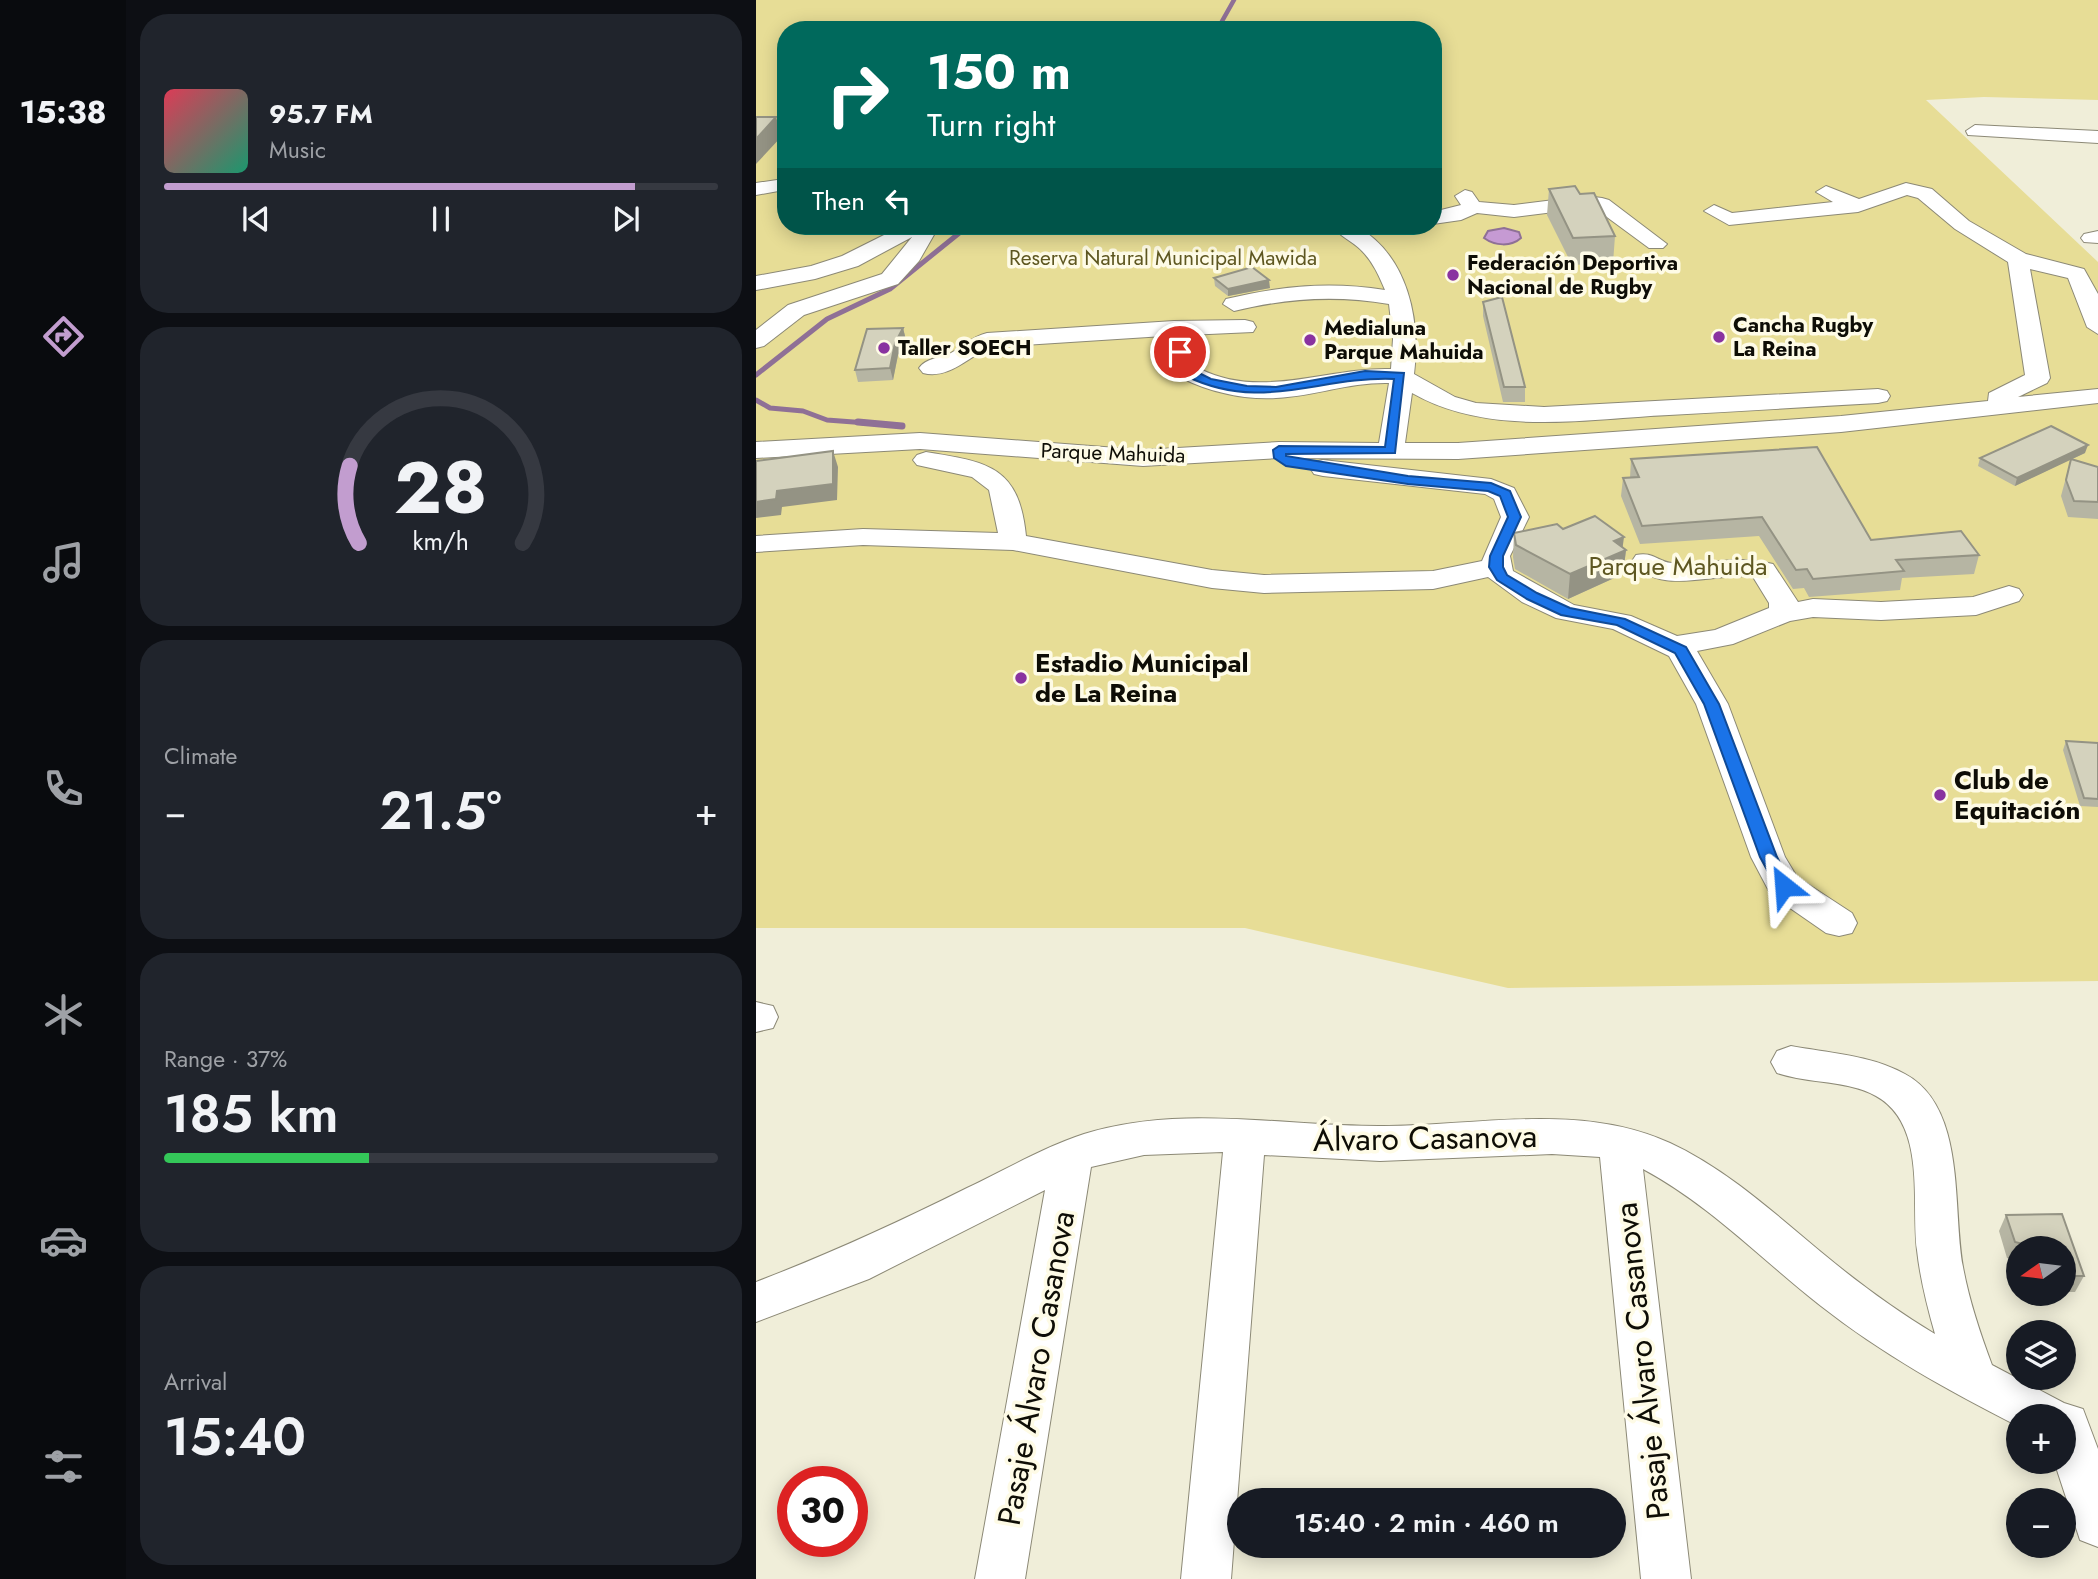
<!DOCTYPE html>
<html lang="en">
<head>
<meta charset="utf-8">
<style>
	body { margin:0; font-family:Jost,sans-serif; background:#20242c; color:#f1f3f6; height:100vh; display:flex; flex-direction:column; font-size:26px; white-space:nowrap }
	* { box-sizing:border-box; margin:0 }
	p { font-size:23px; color:#9ea1a6 }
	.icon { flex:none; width:38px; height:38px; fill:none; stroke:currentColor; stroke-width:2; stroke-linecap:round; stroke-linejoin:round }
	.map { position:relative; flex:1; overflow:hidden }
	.sheet { display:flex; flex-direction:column; gap:14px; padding:14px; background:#0d0f14; width:630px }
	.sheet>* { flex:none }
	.banner { position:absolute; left:21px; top:21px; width:665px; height:214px; border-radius:28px; box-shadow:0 4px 18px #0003; background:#00695c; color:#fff; overflow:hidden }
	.needle { width:46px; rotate:256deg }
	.tools { position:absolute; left:1250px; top:1236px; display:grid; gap:14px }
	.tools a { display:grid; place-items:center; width:70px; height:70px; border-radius:50%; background:#171b24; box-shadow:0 4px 18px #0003; font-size:35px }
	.speed { position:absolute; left:21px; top:1466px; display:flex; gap:14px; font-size:35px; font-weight:700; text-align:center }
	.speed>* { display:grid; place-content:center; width:91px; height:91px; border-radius:50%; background:#171b24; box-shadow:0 4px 18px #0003; line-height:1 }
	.speed .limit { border:10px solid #d22; background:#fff; color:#111 }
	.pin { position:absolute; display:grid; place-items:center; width:60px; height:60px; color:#fff; margin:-30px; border:4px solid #fff; border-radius:50%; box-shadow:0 2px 7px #0007 }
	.me { position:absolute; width:77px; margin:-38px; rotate:332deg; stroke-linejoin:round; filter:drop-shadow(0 0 5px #0008) }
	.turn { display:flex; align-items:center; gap:24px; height:147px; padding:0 35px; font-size:32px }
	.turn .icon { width:91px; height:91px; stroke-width:2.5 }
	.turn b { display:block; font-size:49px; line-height:60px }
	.then { display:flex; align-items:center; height:66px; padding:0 35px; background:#0003; gap:14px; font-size:26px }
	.big { font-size:52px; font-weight:600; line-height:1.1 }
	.sheet .tile { flex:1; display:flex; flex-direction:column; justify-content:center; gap:10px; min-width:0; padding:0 24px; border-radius:28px; background:#20242c }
	.sheet .dial { align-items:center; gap:0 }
	.dial svg { height:182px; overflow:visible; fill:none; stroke:#363941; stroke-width:7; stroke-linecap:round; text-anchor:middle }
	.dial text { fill:#f1f3f6; stroke:none }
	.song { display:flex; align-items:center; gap:21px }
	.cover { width:84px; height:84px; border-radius:10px; background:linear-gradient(135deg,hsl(350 70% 55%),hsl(160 70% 35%)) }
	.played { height:7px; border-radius:4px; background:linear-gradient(90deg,#c29dcf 85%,#363941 85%) }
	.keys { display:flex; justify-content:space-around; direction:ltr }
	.heat { display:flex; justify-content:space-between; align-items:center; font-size:38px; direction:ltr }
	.charge { height:10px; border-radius:5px; background:linear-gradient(90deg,#34c759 37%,#363941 0) }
	.trip { position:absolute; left:471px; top:1488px; width:399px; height:70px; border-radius:35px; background:#171b24; box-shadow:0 4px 18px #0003; font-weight:600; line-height:70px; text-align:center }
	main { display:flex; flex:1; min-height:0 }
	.tabs { display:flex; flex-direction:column; width:126px; justify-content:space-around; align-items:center; background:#090b0e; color:#9ea1a6 }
	.tabs .icon { width:49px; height:49px }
	.tabs .active { color:#c29dcf }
	.tabs b { font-size:32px; color:#f1f3f6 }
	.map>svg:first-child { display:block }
	.green { fill:#e7dd96; fill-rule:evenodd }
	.water { fill:#c69ad3; stroke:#8f7096; stroke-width:2 }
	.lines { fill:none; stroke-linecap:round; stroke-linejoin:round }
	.stream-far2 { stroke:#8f7096; stroke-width:4.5 }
	.stream-far1 { stroke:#8f7096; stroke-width:5 }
	.stream { stroke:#8f7096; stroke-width:7 }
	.minor-casing { stroke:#8c8976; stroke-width:2 }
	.minor { fill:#fff; fill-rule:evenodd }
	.wall { fill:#b6b5a3 }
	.shaded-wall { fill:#949384 }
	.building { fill:#d4d2bd; stroke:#949384; stroke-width:2 }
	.route { fill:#1a73e8; stroke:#114b97; stroke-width:2 }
	.poi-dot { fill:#8933a0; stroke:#fefbe6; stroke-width:2.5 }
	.labels { text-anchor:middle; stroke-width:7; stroke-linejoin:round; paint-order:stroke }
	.far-park-label { font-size:21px; fill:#5e5721; stroke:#fefbe6 }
	.far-poi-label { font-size:21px; font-weight:bold; fill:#0e0d06; stroke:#fefbe6; text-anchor:start }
	.far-street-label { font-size:21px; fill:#0e0d06; stroke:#fefbe6 }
	.park-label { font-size:26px; fill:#5e5721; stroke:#fefbe6 }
	.poi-label { font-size:26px; font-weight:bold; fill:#0e0d06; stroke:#fefbe6; text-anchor:start }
	.near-street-label { font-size:32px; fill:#0e0d06; stroke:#fefbe6 }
</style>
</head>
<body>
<main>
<nav class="tabs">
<b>15:38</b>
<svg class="icon active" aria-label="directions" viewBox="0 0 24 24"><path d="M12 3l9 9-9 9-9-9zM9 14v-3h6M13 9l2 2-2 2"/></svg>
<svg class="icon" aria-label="music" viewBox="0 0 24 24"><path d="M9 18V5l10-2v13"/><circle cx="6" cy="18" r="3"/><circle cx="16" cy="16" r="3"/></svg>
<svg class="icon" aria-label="phone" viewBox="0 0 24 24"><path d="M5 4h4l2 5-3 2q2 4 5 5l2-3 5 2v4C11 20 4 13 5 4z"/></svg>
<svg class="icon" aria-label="climate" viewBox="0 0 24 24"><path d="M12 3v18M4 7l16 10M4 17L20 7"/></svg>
<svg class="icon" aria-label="car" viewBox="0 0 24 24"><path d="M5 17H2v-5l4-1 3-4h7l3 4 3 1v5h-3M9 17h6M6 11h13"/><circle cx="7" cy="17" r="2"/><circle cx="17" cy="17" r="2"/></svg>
<svg class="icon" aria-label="filters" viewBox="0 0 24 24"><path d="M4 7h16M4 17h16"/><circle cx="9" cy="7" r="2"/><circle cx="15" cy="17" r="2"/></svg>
</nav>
<section class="sheet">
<div class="tile">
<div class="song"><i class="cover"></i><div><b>95.7 FM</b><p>Music</p></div></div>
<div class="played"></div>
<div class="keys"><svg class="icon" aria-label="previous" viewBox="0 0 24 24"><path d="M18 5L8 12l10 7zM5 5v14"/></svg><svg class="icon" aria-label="pause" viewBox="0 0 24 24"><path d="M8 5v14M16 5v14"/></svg><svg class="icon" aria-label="next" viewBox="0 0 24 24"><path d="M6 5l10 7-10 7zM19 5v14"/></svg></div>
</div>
<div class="tile dial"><svg viewBox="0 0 100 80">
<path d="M14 69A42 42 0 1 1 86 69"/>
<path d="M14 69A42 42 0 0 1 10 35" stroke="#c29dcf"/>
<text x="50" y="56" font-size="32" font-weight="700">28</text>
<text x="50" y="72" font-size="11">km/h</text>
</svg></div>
<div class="tile"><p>Climate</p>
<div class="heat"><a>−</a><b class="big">21.5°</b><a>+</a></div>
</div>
<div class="tile"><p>Range · 37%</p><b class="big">185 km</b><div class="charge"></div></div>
<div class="tile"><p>Arrival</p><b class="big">15:40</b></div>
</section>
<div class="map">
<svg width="1342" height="1579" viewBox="0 0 1342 1579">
	<rect width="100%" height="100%" fill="#f0eed9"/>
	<!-- green -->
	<path class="green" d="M0,0H1342V100L1228,97L1170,100L1342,262V981L752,988L489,928H0ZM30,30H677V226H30Z"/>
	<!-- water -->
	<path class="water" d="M748,228L763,232L765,238C755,247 739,246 728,238L732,231Z"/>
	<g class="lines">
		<!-- stream-far2 -->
		<path class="stream-far2" d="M453,30L465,23L478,0"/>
		<!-- stream-far1 -->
		<path class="stream-far1" d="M0,375L71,319L134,289L212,226
			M0,400L14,408L47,411L71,420L124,424"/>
		<!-- stream -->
		<path class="stream" d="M102,422L146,426"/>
		<defs>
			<path id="minor" d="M1219,125L1342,131V143L1212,135L1210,131Z
				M21,180L28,182V190L0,195V183Z
				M1150,183L1176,189L1213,221L1270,254L1328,269L1342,294V334L1331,327L1312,278L1274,269L1294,378L1291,383L1262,397L1342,389V403L1085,432L702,459L523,458L387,466L164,449L0,458V442L164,433L387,450L523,442L623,443L633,383C594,382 559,396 520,398C489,400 453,392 426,378L412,352L408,336L235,347C213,356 193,380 167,373L163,368C170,358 184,358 195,353C208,346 215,337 231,333L418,321L489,320L497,322L500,327L497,332L431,335L444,369C506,400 570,367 635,369L637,339L633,304C580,295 531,298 478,311L467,304L470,299C524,286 574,281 629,290C623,276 617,262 606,251C598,242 581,235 577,226H600C652,255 665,320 658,374L699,397L720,403L788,407L1122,389L1131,391L1134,396L1131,401L1122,403C1052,407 983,411 913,415C829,419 733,437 656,393L649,443H702L1085,416L1232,401L1233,393L1269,375L1252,262L1199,229L1162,198L1151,195L1102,212L973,225L948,211L958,205L976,213L1077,202L1060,192L1070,186L1103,199Z
				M709,190L716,192L723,202L758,205L830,196L846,198L853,200L911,244L907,248H893L840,209L830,208L758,217L721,213L705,220L677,224V212L705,205L699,196Z
				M146,226H178L179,233L163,261L142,284L48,315L8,346L0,348V330L32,305L126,274L156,237L102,266L59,279L0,290V276L55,266L86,256Z
				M1342,231V243L1328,242L1325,238L1328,234Z
				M170,452C232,462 263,466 270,536L456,570L508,575L677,571L726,561L745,517L738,499L729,494L567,476L558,474L554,468L558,462L567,460L735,479L758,488L773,517L754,556L757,571L818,605L875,616L921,636L959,630L1013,608V603L997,577C960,571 902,598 876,561L880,555C897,551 902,562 916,563C954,566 976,554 1017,564L1042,602L1057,599L1125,602L1217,597L1253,586L1263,589L1267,595L1263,601L1220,615L1125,620L1057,617L1034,621L977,644L941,651L972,704L1029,857L1041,877L1096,913L1101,923L1096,933L1083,936L1070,933L1015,895L995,857L940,704L913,656L857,629L800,618L766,602L732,577L677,589L508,593L456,588L257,550L107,545L0,552V536L107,529L242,533L233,490L216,477L161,465L157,460L161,455Z
				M0,1002L17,1006L22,1017L17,1028L0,1032Z
				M1035,1046C1073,1053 1115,1055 1149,1074C1211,1107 1196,1209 1207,1267C1213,1300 1224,1333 1236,1365L1308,1403L1327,1409L1342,1449V1547L1324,1540L1298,1461H1307V1416H1262V1426C1193,1391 1126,1354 1065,1306C1005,1259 954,1205 887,1169L935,1579H885L844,1157L796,1154L624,1161L508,1155L475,1579H425L467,1152L388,1155L335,1167L269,1579H219L289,1190L113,1279L0,1322V1282C73,1254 141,1223 211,1188C249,1170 288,1147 328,1134C424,1104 523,1126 622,1126C718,1127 823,1101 914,1143C970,1169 1017,1212 1065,1252C1101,1282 1139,1310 1179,1334C1171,1306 1164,1278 1161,1250C1155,1202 1171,1124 1120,1096C1091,1080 1053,1084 1021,1073L1015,1062L1021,1051Z"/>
		</defs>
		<!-- minor casing -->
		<use href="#minor" class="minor-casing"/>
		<!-- minor -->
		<use href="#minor" class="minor"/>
	</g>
	<!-- wall -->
	<path class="wall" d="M793,189L824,194L859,236L857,263L816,265L791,215Z
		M458,278L514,288L472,296L459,286Z
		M727,302L769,387V402H747L727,316Z
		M147,328L150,340L142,355L137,380L102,382L99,370Z
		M1329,453L1316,459L1342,467V519L1312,517L1305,496L1315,459L1259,486L1222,466L1224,458Z
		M875,459L1115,540L1223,555L1218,574L1146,578L1144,590L1053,597L1048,588L1037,589L1003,536L884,544L865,496L867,478H874Z
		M807,529L867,548L870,550L867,574L812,599L759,569L757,557L758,533Z
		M1310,741L1342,743V807L1324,806L1307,750Z
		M1306,1214L1328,1276L1319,1292H1307V1248H1262V1261L1251,1258L1243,1231L1250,1215Z"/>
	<!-- shaded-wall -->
	<path class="shaded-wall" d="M20,117L26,136L0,164V139Z
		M513,280L514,288L472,296V289Z
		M147,328L150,340L142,355L137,380L134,368L139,343Z
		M1332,445L1329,453L1259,486L1261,478Z
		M77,451L82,467L81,500L26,507L25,515L0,518V502L21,491Z
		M868,537L866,552L870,550L867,574L812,599L814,574L858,541Z"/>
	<!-- building -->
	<path class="building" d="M0,117H20L0,139Z
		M819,186L824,194L838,193L859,236L817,238L793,189Z
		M496,267L513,280L472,289L458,278Z
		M746,297L769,387H748L727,302Z
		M147,328L139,343L134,368L99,370L111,329Z
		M1295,426L1332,445L1261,478L1224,458Z
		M1061,447L1115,540L1205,531L1223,555L1140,560L1148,571L1057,579L1051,569L1040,570L1006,517L886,526L867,478L883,477L875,459Z
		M77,451V484L21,491L20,499L0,502V461Z
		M1315,459L1342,467V502L1318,501L1310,480Z
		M839,516L868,537L858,541L870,550L814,574L760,545L758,533L801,524L807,529Z
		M1310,741L1342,743V799L1328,798Z
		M1306,1214L1328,1276H1307V1248H1272L1271,1245L1259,1242L1250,1215Z"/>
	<!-- route -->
	<path class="route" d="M420,350H428L439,371L455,379L491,386L520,387L609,371L648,373L639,453L530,454V456L652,476L735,483L754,491L765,517L747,556V567L751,575L781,593L814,608L869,619L930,647L963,704L1021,857L1036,886L1034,890H1022L1004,857L948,704L919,653L861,625L805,615L771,599L741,580L733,567L734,556L752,517L744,496L732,491L652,484L530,466L518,458L517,450L523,446L629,447L638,379C562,376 506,413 430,376Z"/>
	<!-- markers -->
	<g class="poi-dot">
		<circle cx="697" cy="275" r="7"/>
		<circle cx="963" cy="337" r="7"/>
		<circle cx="554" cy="340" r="7"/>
		<circle cx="128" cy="348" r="7"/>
		<circle cx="265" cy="678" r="7"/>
		<circle cx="1184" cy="795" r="7"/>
	</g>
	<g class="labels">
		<!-- far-park labels -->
		<g class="far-park-label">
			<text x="407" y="265">Reserva Natural Municipal Mawida</text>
		</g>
		<!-- far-poi labels -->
		<g class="far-poi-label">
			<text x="711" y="270">Federación Deportiva<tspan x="711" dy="24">Nacional de Rugby</tspan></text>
			<text x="977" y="332">Cancha Rugby<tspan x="977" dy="24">La Reina</tspan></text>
			<text x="568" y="335">Medialuna<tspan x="568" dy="24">Parque Mahuida</tspan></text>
			<text x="142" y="355">Taller SOECH</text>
		</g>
		<!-- far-street labels -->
		<g class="far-street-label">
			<text transform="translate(357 453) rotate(2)" y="7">Parque Mahuida</text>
		</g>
		<!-- park labels -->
		<g class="park-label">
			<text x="922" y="575">Parque Mahuida</text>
		</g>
		<!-- poi labels -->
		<g class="poi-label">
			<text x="279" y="672">Estadio Municipal<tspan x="279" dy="30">de La Reina</tspan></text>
			<text x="1198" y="789">Club de<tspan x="1198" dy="30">Equitación</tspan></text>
		</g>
		<!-- near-street labels -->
		<g class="near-street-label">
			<text transform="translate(669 1138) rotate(-1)" y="11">Álvaro Casanova</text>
			<text transform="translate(886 1361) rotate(-96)" y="11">Pasaje Álvaro Casanova</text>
			<text transform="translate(280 1368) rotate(-80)" y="11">Pasaje Álvaro Casanova</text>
		</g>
	</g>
</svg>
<div class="tools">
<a><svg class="needle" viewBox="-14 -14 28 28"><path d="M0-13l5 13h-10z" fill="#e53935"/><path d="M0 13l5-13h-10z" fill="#9ea1a6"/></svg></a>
<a><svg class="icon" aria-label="layers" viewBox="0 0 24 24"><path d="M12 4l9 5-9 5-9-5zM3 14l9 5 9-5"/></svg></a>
<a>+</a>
<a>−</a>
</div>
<div class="speed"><div class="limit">30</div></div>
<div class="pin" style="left:424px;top:352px;background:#d93025"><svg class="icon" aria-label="arrive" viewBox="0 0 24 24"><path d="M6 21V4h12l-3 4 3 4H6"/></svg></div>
<svg class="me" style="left:1028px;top:886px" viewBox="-20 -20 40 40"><path d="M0-17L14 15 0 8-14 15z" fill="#1a73e8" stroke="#fff" stroke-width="4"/></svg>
<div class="trip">15:40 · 2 min · 460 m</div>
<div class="banner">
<div class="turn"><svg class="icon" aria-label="right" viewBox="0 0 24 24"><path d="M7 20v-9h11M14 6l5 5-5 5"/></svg><div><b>150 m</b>Turn right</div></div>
<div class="then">Then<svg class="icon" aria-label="left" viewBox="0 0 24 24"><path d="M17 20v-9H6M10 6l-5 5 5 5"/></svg></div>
</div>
</div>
</main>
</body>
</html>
